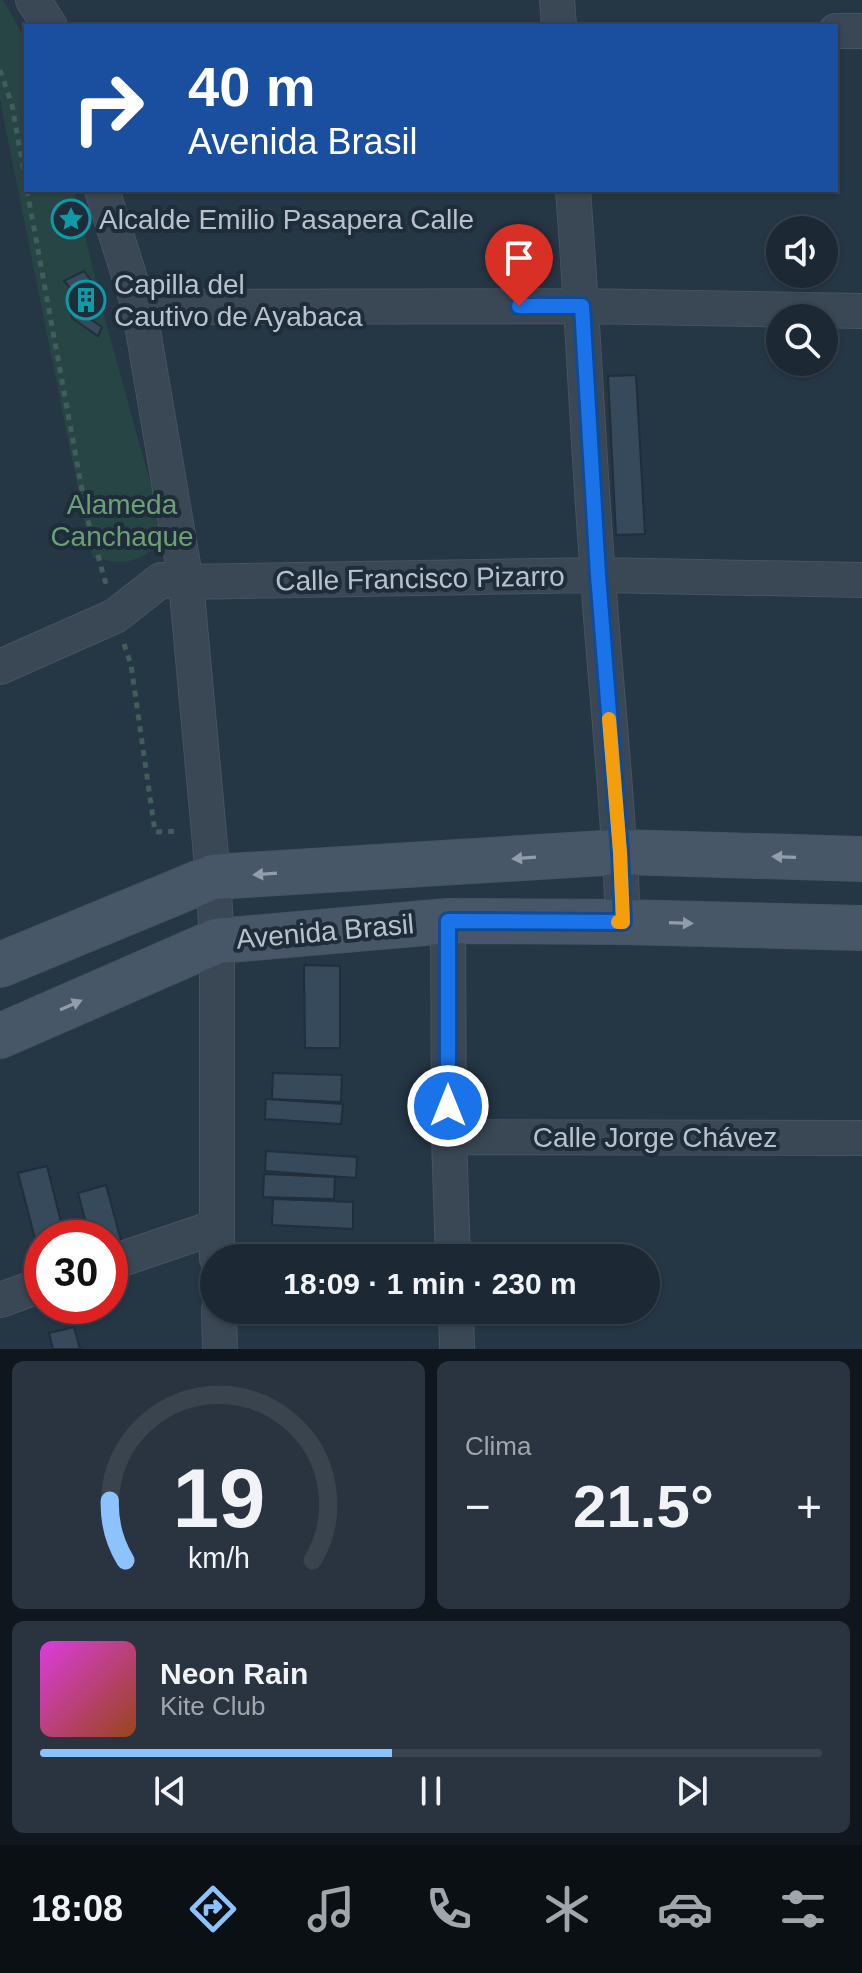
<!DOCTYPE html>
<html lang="es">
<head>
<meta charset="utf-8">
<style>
	body { margin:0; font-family:Helvetica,sans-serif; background:#293440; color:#f1f3f6; height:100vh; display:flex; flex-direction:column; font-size:30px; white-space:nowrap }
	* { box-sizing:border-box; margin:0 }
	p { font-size:26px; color:#a0a6ac }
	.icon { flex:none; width:44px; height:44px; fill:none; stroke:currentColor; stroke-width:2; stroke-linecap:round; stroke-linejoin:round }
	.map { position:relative; height:1349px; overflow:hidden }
	.panel { display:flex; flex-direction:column; gap:12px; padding:12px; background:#0f161d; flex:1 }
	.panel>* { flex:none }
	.top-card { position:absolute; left:24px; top:24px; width:814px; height:168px; border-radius:0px; box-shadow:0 2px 6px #0004,0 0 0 2px #3a444f; background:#1a4fa0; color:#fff; overflow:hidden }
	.buttons { position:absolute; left:766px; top:216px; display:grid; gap:16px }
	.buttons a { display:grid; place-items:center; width:72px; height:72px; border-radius:50%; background:#1c2834; box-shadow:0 2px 6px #0004,0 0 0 2px #3a444f; font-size:40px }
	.speed { position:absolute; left:24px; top:1220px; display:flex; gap:16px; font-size:40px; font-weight:700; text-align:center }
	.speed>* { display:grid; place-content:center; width:104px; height:104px; border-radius:50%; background:#1c2834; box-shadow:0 2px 6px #0004,0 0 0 2px #3a444f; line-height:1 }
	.speed .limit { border:12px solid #d22; background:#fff; color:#111 }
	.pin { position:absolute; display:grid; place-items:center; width:68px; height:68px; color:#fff; margin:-82px -34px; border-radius:50% 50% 50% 0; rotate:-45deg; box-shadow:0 0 8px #0007 }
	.pin .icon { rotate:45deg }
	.me { position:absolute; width:88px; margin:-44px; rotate:0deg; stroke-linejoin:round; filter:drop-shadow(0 0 6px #0008) }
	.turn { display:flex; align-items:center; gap:28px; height:168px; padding:0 32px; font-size:36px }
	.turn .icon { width:104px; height:104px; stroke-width:2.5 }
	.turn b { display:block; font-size:56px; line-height:68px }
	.big { font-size:60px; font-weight:700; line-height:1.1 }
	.panel .card { flex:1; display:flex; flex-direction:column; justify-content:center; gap:12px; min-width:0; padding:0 28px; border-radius:12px; background:#293440 }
	.panel .dial { align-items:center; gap:0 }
	.dial svg { height:208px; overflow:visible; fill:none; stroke:#3a444f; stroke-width:7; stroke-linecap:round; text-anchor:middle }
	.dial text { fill:#f1f3f6; stroke:none }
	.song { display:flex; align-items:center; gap:24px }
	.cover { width:96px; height:96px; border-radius:12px; background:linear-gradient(135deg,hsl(300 70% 55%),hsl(20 70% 35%)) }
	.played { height:8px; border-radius:4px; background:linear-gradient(90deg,#8cc3fe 45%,#3a444f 45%) }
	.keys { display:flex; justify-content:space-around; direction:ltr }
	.heat { display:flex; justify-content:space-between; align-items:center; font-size:44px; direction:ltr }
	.panel .tiles { flex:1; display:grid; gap:12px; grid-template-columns:1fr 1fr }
	.card:last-child { grid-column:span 2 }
	.trip { position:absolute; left:200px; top:1244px; width:460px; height:80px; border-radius:40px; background:#1c2834; box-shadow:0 2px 6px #0004,0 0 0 2px #3a444f; font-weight:700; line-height:80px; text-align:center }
	.menu { display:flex; height:128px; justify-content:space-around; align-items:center; background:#0b1015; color:#a0a6ac }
	.menu .icon { width:56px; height:56px }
	.menu .current { color:#8cc3fe }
	.menu b { font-size:36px; color:#f1f3f6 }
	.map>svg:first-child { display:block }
	.green { fill:#284545 }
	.building { fill:#374a5b; stroke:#212e3b; stroke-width:2 }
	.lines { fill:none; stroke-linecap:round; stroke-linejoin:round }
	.street-casing { stroke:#475360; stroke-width:36 }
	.secondary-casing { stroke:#475360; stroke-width:46 }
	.path { stroke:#415d5c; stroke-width:5; stroke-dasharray:6 6; stroke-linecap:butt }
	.street { stroke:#3a4754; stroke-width:34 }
	.secondary { stroke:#485767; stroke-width:44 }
	.oneway { fill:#919da9 }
	.route-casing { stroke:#114b97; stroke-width:20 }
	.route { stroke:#1a73e8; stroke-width:14 }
	.slow { stroke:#f59e0b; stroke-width:14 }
	.labels { text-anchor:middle; stroke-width:8; stroke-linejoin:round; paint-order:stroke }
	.poi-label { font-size:28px; fill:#b8c2cd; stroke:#1f2c39; text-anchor:start }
	.park-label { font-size:28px; fill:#6da074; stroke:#1f2c39 }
	.street-label { font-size:28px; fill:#b8c2cd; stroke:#1f2c39 }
</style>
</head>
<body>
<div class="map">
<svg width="862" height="1349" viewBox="0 0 862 1349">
	<rect width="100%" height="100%" fill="#253645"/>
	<!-- green -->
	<path class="green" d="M0,0H3L26,40V190H74L105,319L163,529V540C139,564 125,565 93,558L89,544L0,100Z"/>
	<!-- building -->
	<path class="building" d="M84,271L97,288L90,319L102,327L98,336L72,318L69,304L80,306L78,297L64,281Z
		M636,375L645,534L616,535L608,376Z
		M304,965L340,966V1048H305Z
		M273,1073L342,1075L341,1102L272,1099Z
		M266,1099L343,1104L341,1124L265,1119Z
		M266,1151L357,1157L356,1178L265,1171Z
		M47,1166L65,1238H42V1266L18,1173Z
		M264,1174L335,1177L334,1199L263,1197Z
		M106,1185L125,1255L110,1259V1238H90L78,1193Z
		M273,1199L353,1202V1229L272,1225Z
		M74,1327L80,1349H53L49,1333Z"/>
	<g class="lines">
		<defs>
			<path id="street" d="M33,0L50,26
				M557,0L559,26
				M836,31H862
				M102,190L139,307L186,582L213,877L217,941V1258
				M573,190C583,319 588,448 598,577C606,692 619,806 623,922
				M139,307L582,306L862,311
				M0,667L115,616L161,580L186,582L598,575L862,580
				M448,921L449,1137L453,1258
				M449,1137L862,1138
				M110,1263L216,1227
				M0,1300L42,1285
				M219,1310L220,1349
				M456,1310L457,1349"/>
			<path id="secondary" d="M0,965L213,877L620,852L862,859
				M0,1036L217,941L448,921L623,922L862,928"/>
		</defs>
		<!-- street casing -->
		<use href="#street" class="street-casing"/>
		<!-- secondary casing -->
		<use href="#secondary" class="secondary-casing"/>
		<!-- path -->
		<path class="path" d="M0,70L12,105L26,183
			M27,190L87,517L106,584
			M124,644L131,665L155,832L179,831"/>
		<!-- street -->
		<use href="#street" class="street"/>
		<!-- secondary -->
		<use href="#secondary" class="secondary"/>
	</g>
	<!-- one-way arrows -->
	<defs><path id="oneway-solid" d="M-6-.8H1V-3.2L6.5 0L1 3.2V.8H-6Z" transform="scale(2)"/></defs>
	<g class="oneway">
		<use href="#oneway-solid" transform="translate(784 857) rotate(-178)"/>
		<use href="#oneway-solid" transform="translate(524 858) rotate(176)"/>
		<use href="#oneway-solid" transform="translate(265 874) rotate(176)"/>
		<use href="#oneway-solid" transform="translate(681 923) rotate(2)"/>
		<use href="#oneway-solid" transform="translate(71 1005) rotate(-24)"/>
	</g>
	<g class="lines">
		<defs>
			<path id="route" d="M448,1106V921L623,922L620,852L598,575L582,306H519"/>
		</defs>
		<!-- route casing -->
		<use href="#route" class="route-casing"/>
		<!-- route -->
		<use href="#route" class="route"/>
		<!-- slow -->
		<path class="slow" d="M609,719L620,852L623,922H618"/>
	</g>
	<!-- icons -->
	<defs>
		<symbol id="sight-ring" viewBox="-11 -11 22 22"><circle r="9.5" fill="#1f2c39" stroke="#0f9aa8" stroke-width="1.5"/><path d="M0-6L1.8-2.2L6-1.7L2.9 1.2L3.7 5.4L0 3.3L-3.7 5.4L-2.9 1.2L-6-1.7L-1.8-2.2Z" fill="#0f9aa8"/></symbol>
		<symbol id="building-ring" viewBox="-11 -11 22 22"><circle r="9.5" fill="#1f2c39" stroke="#0f9aa8" stroke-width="1.5"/><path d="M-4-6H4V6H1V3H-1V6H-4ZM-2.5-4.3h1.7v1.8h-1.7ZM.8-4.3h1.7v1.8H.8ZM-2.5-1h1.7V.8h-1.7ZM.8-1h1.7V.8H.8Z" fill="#0f9aa8"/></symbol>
	</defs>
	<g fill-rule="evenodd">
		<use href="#sight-ring" x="49" y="197" width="44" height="44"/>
		<use href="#building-ring" x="64" y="278" width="44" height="44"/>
	</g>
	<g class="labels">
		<!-- poi labels -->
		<g class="poi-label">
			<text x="99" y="229">Alcalde Emilio Pasapera Calle</text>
			<text x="114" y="294">Capilla del<tspan x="114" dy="32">Cautivo de Ayabaca</tspan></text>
		</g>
		<!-- park labels -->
		<g class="park-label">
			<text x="122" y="514">Alameda<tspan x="122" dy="32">Canchaque</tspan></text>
		</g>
		<!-- street labels -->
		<g class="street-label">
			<text transform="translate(420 578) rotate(-1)" y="10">Calle Francisco Pizarro</text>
			<text transform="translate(325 931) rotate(-5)" y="10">Avenida Brasil</text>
			<text x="655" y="1147">Calle Jorge Chávez</text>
		</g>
	</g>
</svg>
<div class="buttons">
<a><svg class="icon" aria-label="sound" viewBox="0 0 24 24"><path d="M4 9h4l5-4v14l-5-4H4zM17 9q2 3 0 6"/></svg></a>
<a><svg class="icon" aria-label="search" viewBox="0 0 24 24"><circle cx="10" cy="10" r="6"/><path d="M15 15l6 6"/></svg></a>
</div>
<div class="speed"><div class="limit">30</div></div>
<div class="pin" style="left:519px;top:306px;background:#d93025"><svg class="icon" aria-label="arrive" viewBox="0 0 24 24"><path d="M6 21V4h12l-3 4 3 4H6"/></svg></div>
<svg class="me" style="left:448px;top:1106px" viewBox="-20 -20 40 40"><circle r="17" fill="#1a73e8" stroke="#fff" stroke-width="3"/><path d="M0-11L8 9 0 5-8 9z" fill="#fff"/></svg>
<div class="trip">18:09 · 1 min · 230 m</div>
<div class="top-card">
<div class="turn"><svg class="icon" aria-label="right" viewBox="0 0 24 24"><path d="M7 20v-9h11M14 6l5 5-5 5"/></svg><div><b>40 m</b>Avenida Brasil</div></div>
</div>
</div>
<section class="panel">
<div class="tiles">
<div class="card dial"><svg viewBox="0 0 100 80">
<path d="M14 69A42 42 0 1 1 86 69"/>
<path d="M14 69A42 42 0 0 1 8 46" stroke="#8cc3fe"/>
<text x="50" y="56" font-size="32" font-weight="700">19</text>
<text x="50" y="72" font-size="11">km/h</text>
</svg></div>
<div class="card"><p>Clima</p>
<div class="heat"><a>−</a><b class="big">21.5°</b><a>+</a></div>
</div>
<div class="card">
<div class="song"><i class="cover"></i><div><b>Neon Rain</b><p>Kite Club</p></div></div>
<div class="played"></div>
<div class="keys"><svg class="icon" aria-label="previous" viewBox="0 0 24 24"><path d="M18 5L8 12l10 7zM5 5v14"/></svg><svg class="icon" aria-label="pause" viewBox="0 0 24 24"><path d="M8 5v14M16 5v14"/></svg><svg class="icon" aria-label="next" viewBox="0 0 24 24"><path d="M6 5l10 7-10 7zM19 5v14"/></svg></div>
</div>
</div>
</section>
<nav class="menu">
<b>18:08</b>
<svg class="icon current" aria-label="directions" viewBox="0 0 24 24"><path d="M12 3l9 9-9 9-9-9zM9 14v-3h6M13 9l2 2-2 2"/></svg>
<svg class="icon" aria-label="music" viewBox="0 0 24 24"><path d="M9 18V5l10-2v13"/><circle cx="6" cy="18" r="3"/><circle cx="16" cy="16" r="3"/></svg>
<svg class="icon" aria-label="phone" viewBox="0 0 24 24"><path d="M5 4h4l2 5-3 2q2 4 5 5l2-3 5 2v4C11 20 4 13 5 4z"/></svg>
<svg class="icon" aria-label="climate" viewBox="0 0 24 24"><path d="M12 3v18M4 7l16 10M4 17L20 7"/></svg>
<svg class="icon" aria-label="car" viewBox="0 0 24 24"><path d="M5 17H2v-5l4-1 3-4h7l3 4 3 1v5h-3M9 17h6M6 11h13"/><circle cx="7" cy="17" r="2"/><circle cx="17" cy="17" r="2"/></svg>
<svg class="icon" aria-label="filters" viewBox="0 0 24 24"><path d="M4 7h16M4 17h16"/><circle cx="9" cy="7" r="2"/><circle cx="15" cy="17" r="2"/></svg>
</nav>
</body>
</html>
